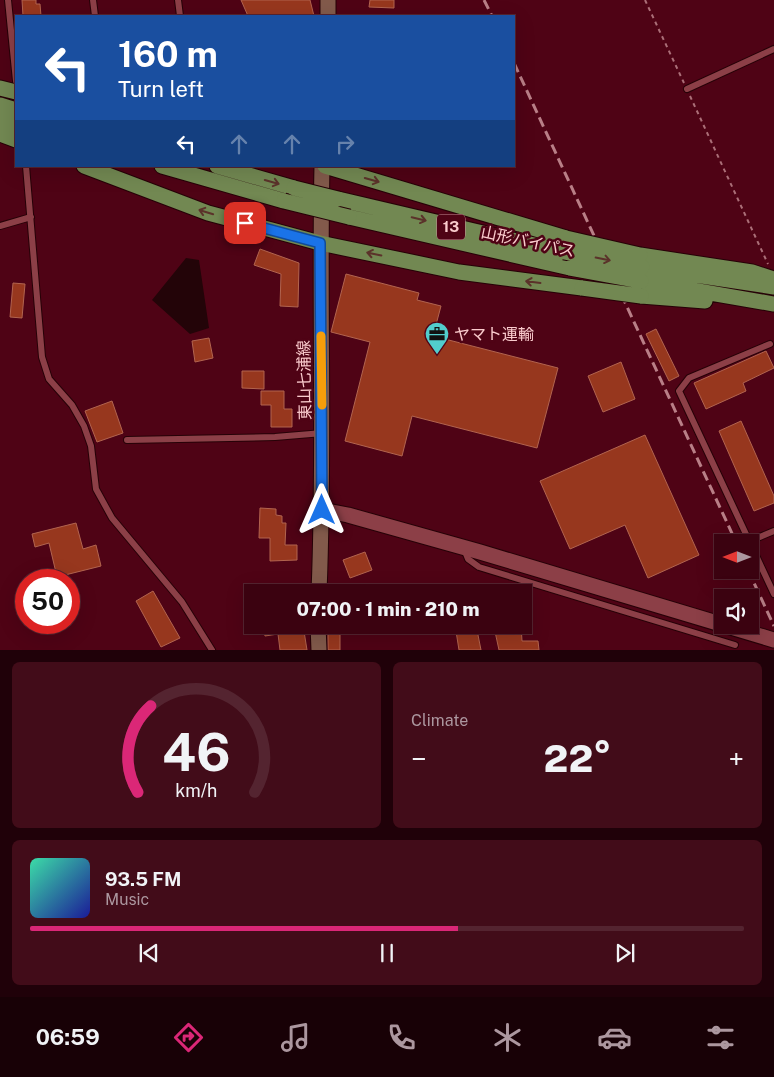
<!DOCTYPE html>
<html lang="en">
<head>
<meta charset="utf-8">
<style>
	body { margin:0; font-family:"Public Sans","Noto Sans JP",sans-serif; background:#420c19; color:#f1f3f6; height:100vh; display:flex; flex-direction:column; font-size:19px; white-space:nowrap }
	* { box-sizing:border-box; margin:0 }
	p { font-size:16px; color:#ac979f }
	.icon { flex:none; width:28px; height:28px; fill:none; stroke:currentColor; stroke-width:2; stroke-linecap:round; stroke-linejoin:round }
	.map { position:relative; height:650px; overflow:hidden }
	.drawer { display:flex; flex-direction:column; gap:12px; padding:12px; background:#200109; flex:1 }
	.drawer>* { flex:none }
	.banner { position:absolute; left:15px; top:15px; width:500px; height:152px; border-radius:0px; box-shadow:0 5px 20px #0002,0 0 0 1px #542430; background:#1a4fa0; color:#fff; overflow:hidden }
	.needle { width:32px; rotate:270deg }
	.controls { position:absolute; left:714px; top:534px; display:grid; gap:10px }
	.controls a { display:grid; place-items:center; width:45px; height:45px; border-radius:0px; background:#3b0210; box-shadow:0 5px 20px #0002,0 0 0 1px #542430; font-size:25px }
	.speed { position:absolute; left:15px; top:569px; display:flex; gap:10px; font-size:25px; font-weight:700; text-align:center }
	.speed>* { display:grid; place-content:center; width:65px; height:65px; border-radius:50%; background:#3b0210; box-shadow:0 5px 20px #0002,0 0 0 1px #542430; line-height:1 }
	.speed .limit { border:8px solid #d22; background:#fff; color:#111 }
	.pin { position:absolute; display:grid; place-items:center; width:42px; height:42px; color:#fff; margin:-21px; border-radius:10px; box-shadow:0 2px 8px #0006 }
	.me { position:absolute; width:55px; margin:-28px; rotate:0deg; stroke-linejoin:round; filter:drop-shadow(0 0 4px #0008) }
	.turn { display:flex; align-items:center; gap:18px; height:105px; padding:0 20px; font-size:22px }
	.turn .icon { width:65px; height:65px; stroke-width:2.5 }
	.turn b { display:block; font-size:35px; line-height:42px }
	.lanes { display:flex; align-items:center; height:48px; padding:0 20px; background:#0003; justify-content:center; gap:25px; direction:ltr }
	.lanes .off { opacity:.35 }
	.big { font-size:38px; font-weight:800; line-height:1.1 }
	.drawer .tile { flex:1; display:flex; flex-direction:column; justify-content:center; gap:8px; min-width:0; padding:0 18px; border-radius:8px; background:#420c19 }
	.drawer .dial { align-items:center; gap:0 }
	.dial svg { height:130px; overflow:visible; fill:none; stroke:#542430; stroke-width:7; stroke-linecap:round; text-anchor:middle }
	.dial text { fill:#f1f3f6; stroke:none }
	.song { display:flex; align-items:center; gap:15px }
	.cover { width:60px; height:60px; border-radius:8px; background:linear-gradient(135deg,hsl(160 70% 55%),hsl(240 70% 35%)) }
	.played { height:5px; border-radius:2px; background:linear-gradient(90deg,#db2777 60%,#542430 60%) }
	.keys { display:flex; justify-content:space-around; direction:ltr }
	.heat { display:flex; justify-content:space-between; align-items:center; font-size:28px; direction:ltr }
	.drawer .tiles { flex:1; display:grid; gap:12px; grid-template-columns:1fr 1fr }
	.tile:last-child { grid-column:span 2 }
	.trip { position:absolute; left:244px; top:584px; width:288px; height:50px; border-radius:0px; background:#3b0210; box-shadow:0 5px 20px #0002,0 0 0 1px #542430; font-weight:800; line-height:50px; text-align:center }
	.tabs { display:flex; height:80px; justify-content:space-around; align-items:center; background:#180106; color:#ac979f }
	.tabs .icon { width:35px; height:35px }
	.tabs .active { color:#db2777 }
	.tabs b { font-size:22px; color:#f1f3f6 }
	.map>svg:first-child { display:block }
	.water { fill:#230408 }
	.building { fill:#97371e; stroke:#b2644f }
	.lines { fill:none; stroke-linecap:round; stroke-linejoin:round }
	.service-casing { stroke:#260207; stroke-width:8 }
	.tertiary-casing { stroke:#260207; stroke-width:17 }
	.secondary-casing { stroke:#260207; stroke-width:17 }
	.trunk-casing { stroke:#260207; stroke-width:17 }
	.path { stroke:#ab6f78; stroke-width:2; stroke-dasharray:4 4; stroke-linecap:butt }
	.service { stroke:#8c3f47; stroke-width:6 }
	.tertiary { stroke:#8c3f47; stroke-width:15 }
	.secondary { stroke:#825a4b; stroke-width:15 }
	.trunk { stroke:#728852; stroke-width:15 }
	.rail { stroke:#b97f87; stroke-width:3; stroke-dasharray:10 5; stroke-linecap:butt }
	.trunk-bridge-casing { stroke:#260207; stroke-width:17; stroke-linecap:butt }
	.trunk-bridge { stroke:#728852; stroke-width:15 }
	.oneway { stroke:#5b322a }
	.route-casing { stroke:#114b97; stroke-width:12 }
	.route { stroke:#1a73e8; stroke-width:9 }
	.slow { stroke:#f59e0b; stroke-width:9 }
	.labels { text-anchor:middle; stroke-width:5; stroke-linejoin:round; paint-order:stroke }
	.shield { fill:#4f0315; stroke:#c78f96; stroke-width:1 }
	.shield-label { font-size:15px; font-weight:bold; fill:#facbcd }
	.street-label { font-size:16px; fill:#facbcd; stroke:#4f0315 }
	.poi-label { font-size:16px; fill:#facbcd; stroke:#4f0315; text-anchor:start }
</style>
</head>
<body>
<div class="map">
<svg width="774" height="650" viewBox="0 0 774 650">
	<rect width="100%" height="100%" fill="#4f0315"/>
	<!-- water -->
	<path class="water" d="M186,258L199,260L209,328L190,334L152,300Z"/>
	<!-- building -->
	<path class="building" d="M22,0H36V4H40L41,16H23Z
		M241,0H310L314,16H248Z
		M370,0H394V8L369,7Z
		M260,249L299,263L298,307L280,306L281,274L254,265Z
		M346,274L419,293L417,300L441,306L433,336L558,368L537,448L412,416L402,456L345,441L370,342L331,332Z
		M13,283L25,284L22,318L10,317Z
		M656,329L679,376L669,381L646,334Z
		M209,338L213,358L195,362L192,341Z
		M766,351L774,368L743,383L746,391L706,409L694,383Z
		M621,362L635,399L603,412L588,376Z
		M242,371H264V389L242,388Z
		M261,391H284V409H292V427H271V405H261Z
		M112,401L123,433L97,442L85,411Z
		M741,421L774,496V503L754,511L719,431Z
		M645,435L699,555L648,578L625,525L570,549L540,481Z
		M260,508L276,509V515L282,516V523H286L285,545H297V560L270,561V538H259Z
		M76,523L83,549L96,545L101,566L57,577L49,543L35,547L32,534Z
		M365,552L372,570L350,578L343,560Z
		M153,591L180,638L161,647L136,601Z
		M263,625H303L307,650H280L278,634L265,636Z
		M455,625H476L481,650H459Z
		M521,625L522,641H538L539,650H499L494,627Z
		M328,630L340,631V650H328Z"/>
	<g class="lines">
		<defs>
			<path id="service" d="M8,0L16,81
				M93,0L95,16
				M178,0L180,16
				M687,89L774,49
				M26,166L42,357L49,379L72,405L84,426L91,446L96,489L112,518L182,602L212,650
				M0,226L31,217
				M770,344L689,378L679,391L774,594
				M127,440L275,437L323,433
				M750,541L774,531
				M464,549L468,559L479,567L735,645"/>
			<path id="tertiary" d="M322,510L348,515L480,552L774,640"/>
			<path id="secondary" d="M328,16V0
				M319,592C325,450 319,308 322,166
				M318,625L319,650"/>
			<path id="trunk" d="M0,88L16,92
				M0,105L16,110
				M0,120L16,125
				M0,134L16,140
				M84,166L208,213L320,243L459,272L582,288
				M162,166L284,201
				M217,166L294,188
				M325,166L566,238
				M338,199L564,252
				M349,217L570,268
				M640,255L752,272L774,279
				M642,267L774,287
				M641,281L774,304
				M641,296L705,301"/>
		</defs>
		<!-- service casing -->
		<use href="#service" class="service-casing"/>
		<!-- tertiary casing -->
		<use href="#tertiary" class="tertiary-casing"/>
		<!-- secondary casing -->
		<use href="#secondary" class="secondary-casing"/>
		<!-- trunk casing -->
		<use href="#trunk" class="trunk-casing"/>
		<!-- path -->
		<path class="path" d="M645,0L684,83
			M690,96L768,264"/>
		<!-- service -->
		<use href="#service" class="service"/>
		<!-- tertiary -->
		<use href="#tertiary" class="tertiary"/>
		<!-- secondary -->
		<use href="#secondary" class="secondary"/>
		<!-- trunk -->
		<use href="#trunk" class="trunk"/>
		<!-- rail -->
		<path class="rail" d="M484,0L492,16
			M514,63L736,542
			M748,570L774,626"/>
		<defs>
			<path id="trunk-bridge" d="M294,188L338,199
				M284,201L349,217
				M566,238L640,255
				M564,252L642,267
				M570,268L641,281
				M582,288L641,296"/>
		</defs>
		<!-- trunk-bridge casing -->
		<use href="#trunk-bridge" class="trunk-bridge-casing"/>
		<!-- trunk-bridge -->
		<use href="#trunk-bridge" class="trunk-bridge"/>
	</g>
	<!-- one-way arrows -->
	<defs><path id="oneway-shaft" d="M-6 0H5M1.5-3L5.5 0L1.5 3" fill="none" stroke-width="1.6" stroke-linecap="round" stroke-linejoin="round" transform="scale(1.25)"/></defs>
	<g class="oneway">
		<use href="#oneway-shaft" transform="translate(372 180) rotate(16)"/>
		<use href="#oneway-shaft" transform="translate(272 182) rotate(16)"/>
		<use href="#oneway-shaft" transform="translate(206 212) rotate(-163)"/>
		<use href="#oneway-shaft" transform="translate(419 219) rotate(13)"/>
		<use href="#oneway-shaft" transform="translate(374 254) rotate(-168)"/>
		<use href="#oneway-shaft" transform="translate(603 259) rotate(11)"/>
		<use href="#oneway-shaft" transform="translate(533 282) rotate(-173)"/>
	</g>
	<g class="lines">
		<defs>
			<path id="route" d="M245,223L320,243L322,510"/>
		</defs>
		<!-- route casing -->
		<use href="#route" class="route-casing"/>
		<!-- route -->
		<use href="#route" class="route"/>
		<!-- slow -->
		<path class="slow" d="M321,336L322,405"/>
	</g>
	<!-- icons -->
	<defs>
		<symbol id="office-pin" viewBox="-11 -11 22 30"><path d="M0 17L-7.5 6A9.5 9.5 0 1 1 7.5 6Z" fill="#52cdcd" stroke="#4f0315"/><path d="M-6-3h4V-5.5h4V-3h4V5H-6ZM-1-4.5V-3h2v-1.5ZM-6 0V1H6V0Z" fill="#111"/></symbol>
	</defs>
	<g fill-rule="evenodd">
		<use href="#office-pin" x="423" y="320" width="28" height="38"/>
	</g>
	<g class="labels">
		<!-- shield labels -->
		<rect class="shield" x="437" y="214.5" width="28" height="25" rx="4"/>
		<g class="shield-label">
			<text x="451" y="232">13</text>
		</g>
		<!-- street labels -->
		<g class="street-label">
			<text transform="translate(528 241) rotate(12)" y="6">山形バイパス</text>
			<text transform="translate(304 380) rotate(-91)" y="6">東山七浦線</text>
		</g>
		<!-- poi labels -->
		<g class="poi-label">
			<text x="454" y="340">ヤマト運輸</text>
		</g>
	</g>
</svg>
<div class="controls">
<a><svg class="needle" viewBox="-14 -14 28 28"><path d="M0-13l5 13h-10z" fill="#e53935"/><path d="M0 13l5-13h-10z" fill="#ac979f"/></svg></a>
<a><svg class="icon" aria-label="sound" viewBox="0 0 24 24"><path d="M4 9h4l5-4v14l-5-4H4zM17 9q2 3 0 6"/></svg></a>
</div>
<div class="speed"><div class="limit">50</div></div>
<div class="pin" style="left:245px;top:223px;background:#d93025"><svg class="icon" aria-label="arrive" viewBox="0 0 24 24"><path d="M6 21V4h12l-3 4 3 4H6"/></svg></div>
<svg class="me" style="left:322px;top:510px" viewBox="-20 -20 40 40"><path d="M0-17L14 15 0 8-14 15z" fill="#1a73e8" stroke="#fff" stroke-width="4"/></svg>
<div class="trip">07:00 · 1 min · 210 m</div>
<div class="banner">
<div class="turn"><svg class="icon" aria-label="left" viewBox="0 0 24 24"><path d="M17 20v-9H6M10 6l-5 5 5 5"/></svg><div><b>160 m</b>Turn left</div></div>
<div class="lanes"><svg class="icon" aria-label="left" viewBox="0 0 24 24"><path d="M17 20v-9H6M10 6l-5 5 5 5"/></svg><svg class="icon off" aria-label="ahead" viewBox="0 0 24 24"><path d="M12 20V5M6 11l6-6 6 6"/></svg><svg class="icon off" aria-label="ahead" viewBox="0 0 24 24"><path d="M12 20V5M6 11l6-6 6 6"/></svg><svg class="icon off" aria-label="right" viewBox="0 0 24 24"><path d="M7 20v-9h11M14 6l5 5-5 5"/></svg></div>
</div>
</div>
<section class="drawer">
<div class="tiles">
<div class="tile dial"><svg viewBox="0 0 100 80">
<path d="M14 69A42 42 0 1 1 86 69"/>
<path d="M14 69A42 42 0 0 1 22 16" stroke="#db2777"/>
<text x="50" y="56" font-size="32" font-weight="700">46</text>
<text x="50" y="72" font-size="11">km/h</text>
</svg></div>
<div class="tile"><p>Climate</p>
<div class="heat"><a>−</a><b class="big">22°</b><a>+</a></div>
</div>
<div class="tile">
<div class="song"><i class="cover"></i><div><b>93.5 FM</b><p>Music</p></div></div>
<div class="played"></div>
<div class="keys"><svg class="icon" aria-label="previous" viewBox="0 0 24 24"><path d="M18 5L8 12l10 7zM5 5v14"/></svg><svg class="icon" aria-label="pause" viewBox="0 0 24 24"><path d="M8 5v14M16 5v14"/></svg><svg class="icon" aria-label="next" viewBox="0 0 24 24"><path d="M6 5l10 7-10 7zM19 5v14"/></svg></div>
</div>
</div>
</section>
<nav class="tabs">
<b>06:59</b>
<svg class="icon active" aria-label="directions" viewBox="0 0 24 24"><path d="M12 3l9 9-9 9-9-9zM9 14v-3h6M13 9l2 2-2 2"/></svg>
<svg class="icon" aria-label="music" viewBox="0 0 24 24"><path d="M9 18V5l10-2v13"/><circle cx="6" cy="18" r="3"/><circle cx="16" cy="16" r="3"/></svg>
<svg class="icon" aria-label="phone" viewBox="0 0 24 24"><path d="M5 4h4l2 5-3 2q2 4 5 5l2-3 5 2v4C11 20 4 13 5 4z"/></svg>
<svg class="icon" aria-label="climate" viewBox="0 0 24 24"><path d="M12 3v18M4 7l16 10M4 17L20 7"/></svg>
<svg class="icon" aria-label="car" viewBox="0 0 24 24"><path d="M5 17H2v-5l4-1 3-4h7l3 4 3 1v5h-3M9 17h6M6 11h13"/><circle cx="7" cy="17" r="2"/><circle cx="17" cy="17" r="2"/></svg>
<svg class="icon" aria-label="filters" viewBox="0 0 24 24"><path d="M4 7h16M4 17h16"/><circle cx="9" cy="7" r="2"/><circle cx="15" cy="17" r="2"/></svg>
</nav>
</body>
</html>
